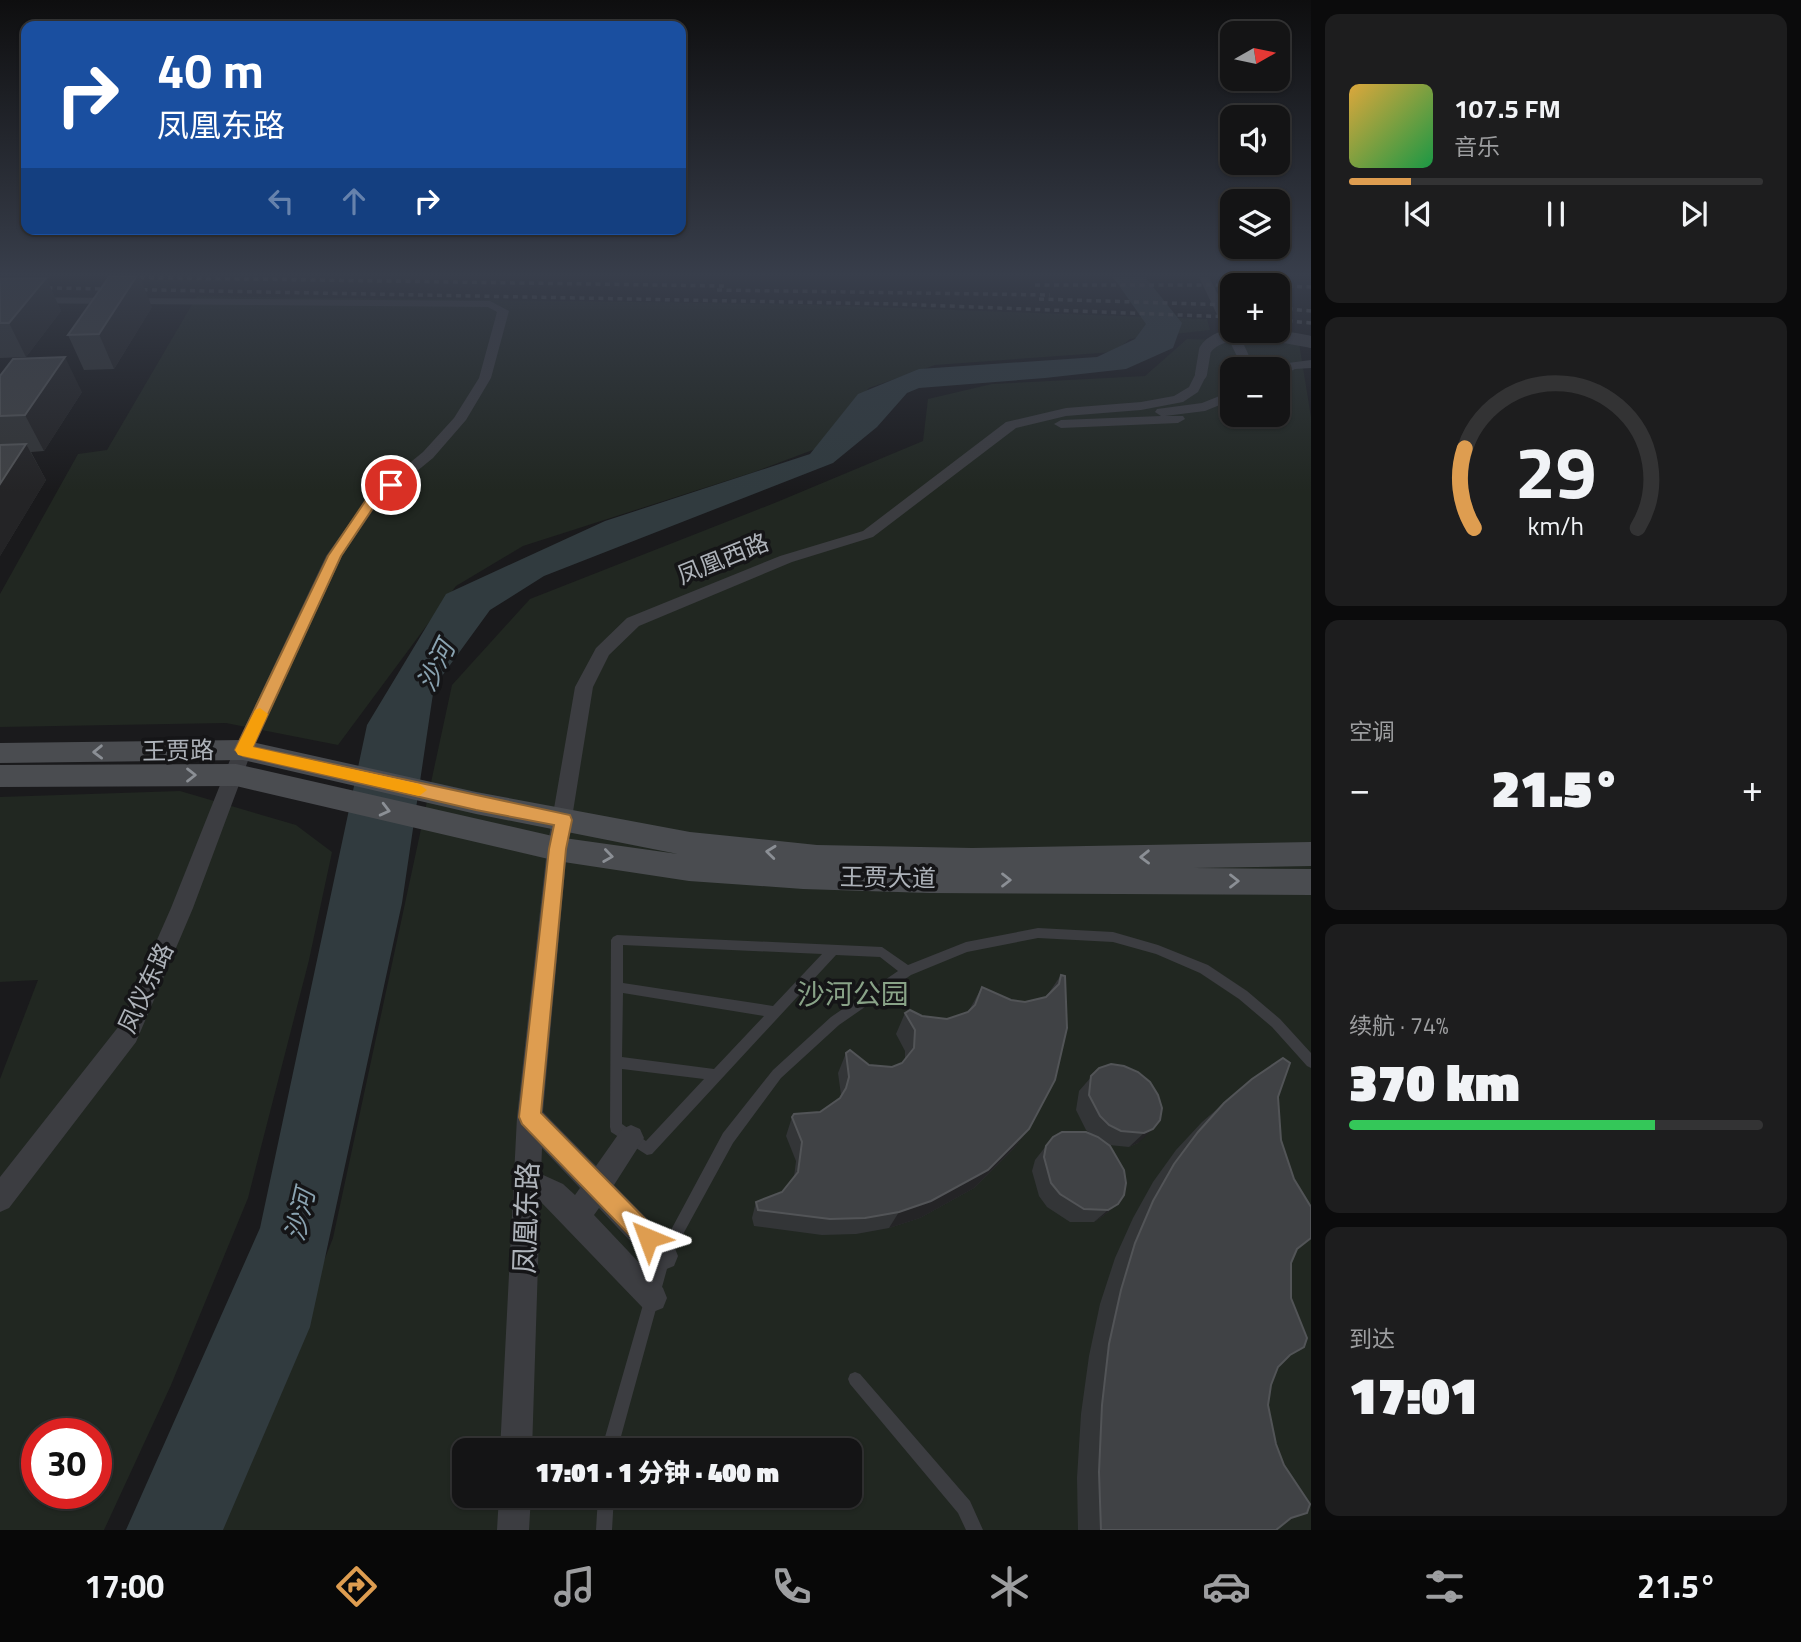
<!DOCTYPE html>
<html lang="zh">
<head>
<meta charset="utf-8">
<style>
	body { margin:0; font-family:"Titillium Web","Noto Sans SC",sans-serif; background:#1d1d1e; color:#f1f3f6; height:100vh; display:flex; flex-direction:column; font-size:26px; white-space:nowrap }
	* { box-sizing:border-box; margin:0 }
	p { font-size:23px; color:#9d9ea0 }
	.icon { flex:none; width:38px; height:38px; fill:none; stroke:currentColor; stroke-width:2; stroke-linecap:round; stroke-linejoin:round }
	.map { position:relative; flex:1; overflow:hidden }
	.details { display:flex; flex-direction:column; gap:14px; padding:14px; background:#0b0b0c; width:490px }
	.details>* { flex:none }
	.top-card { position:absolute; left:21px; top:21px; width:665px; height:214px; border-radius:14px; box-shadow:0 2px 5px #0004,0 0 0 2px #333334; background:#1a4fa0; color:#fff; overflow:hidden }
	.needle { width:46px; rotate:81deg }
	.controls { position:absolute; left:1220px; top:21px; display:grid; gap:14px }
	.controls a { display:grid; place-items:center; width:70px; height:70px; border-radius:14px; background:#141415; box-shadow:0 2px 5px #0004,0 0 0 2px #333334; font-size:35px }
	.speed { position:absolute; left:21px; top:1418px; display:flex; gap:14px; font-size:35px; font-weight:700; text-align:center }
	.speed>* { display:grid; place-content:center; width:91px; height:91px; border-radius:50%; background:#141415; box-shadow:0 2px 5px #0004,0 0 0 2px #333334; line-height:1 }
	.speed .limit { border:10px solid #d22; background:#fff; color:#111 }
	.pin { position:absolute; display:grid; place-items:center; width:60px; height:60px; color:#fff; margin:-30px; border:4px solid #fff; border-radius:50%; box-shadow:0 2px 7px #0007 }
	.me { position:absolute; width:77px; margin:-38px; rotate:316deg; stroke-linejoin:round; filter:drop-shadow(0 0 5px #0008) }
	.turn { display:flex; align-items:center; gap:24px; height:147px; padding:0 21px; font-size:32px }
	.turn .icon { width:91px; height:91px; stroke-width:2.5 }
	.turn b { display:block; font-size:49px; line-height:60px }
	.lanes { display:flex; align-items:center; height:66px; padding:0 21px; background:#0003; justify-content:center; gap:35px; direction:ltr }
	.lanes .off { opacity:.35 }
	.big { font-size:52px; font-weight:800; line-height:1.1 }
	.details .card { flex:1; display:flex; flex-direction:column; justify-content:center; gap:10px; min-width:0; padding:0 24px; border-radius:14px; background:#1d1d1e }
	.details .dial { align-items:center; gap:0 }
	.dial svg { height:182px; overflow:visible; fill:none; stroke:#333334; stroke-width:7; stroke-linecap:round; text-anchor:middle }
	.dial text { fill:#f1f3f6; stroke:none }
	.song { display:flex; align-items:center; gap:21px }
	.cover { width:84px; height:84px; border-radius:10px; background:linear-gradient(135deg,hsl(40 70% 55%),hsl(140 70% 35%)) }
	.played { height:7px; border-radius:4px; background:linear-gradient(90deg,#de9d50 15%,#333334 15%) }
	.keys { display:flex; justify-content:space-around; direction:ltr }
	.heat { display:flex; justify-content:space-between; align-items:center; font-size:38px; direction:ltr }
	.charge { height:10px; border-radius:5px; background:linear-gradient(90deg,#34c759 74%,#333334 0) }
	.trip { position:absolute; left:452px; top:1438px; width:410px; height:70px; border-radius:14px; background:#141415; box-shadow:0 2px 5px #0004,0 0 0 2px #333334; font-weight:800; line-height:70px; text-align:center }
	.dock { display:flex; height:112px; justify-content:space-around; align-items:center; background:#080808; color:#9d9ea0 }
	.dock .icon { width:49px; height:49px }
	.dock .active { color:#de9d50 }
	.dock b { font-size:32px; color:#f1f3f6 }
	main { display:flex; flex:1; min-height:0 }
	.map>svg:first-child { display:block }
	.green { fill:#212721; fill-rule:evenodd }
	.water { fill:#313b3f }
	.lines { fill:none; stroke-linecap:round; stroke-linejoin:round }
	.lane { fill:#3c3d41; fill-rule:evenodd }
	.street { fill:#3c3d41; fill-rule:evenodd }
	.secondary { fill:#4a4c50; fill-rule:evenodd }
	.rail { stroke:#4f5155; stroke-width:3.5; stroke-dasharray:5 4.5; stroke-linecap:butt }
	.street-bridge { stroke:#3c3d41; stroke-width:12 }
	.wall { fill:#333537 }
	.shaded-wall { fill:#242426 }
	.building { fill:#404245; stroke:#525457; stroke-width:2 }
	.oneway { stroke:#8b8f95 }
	.route { fill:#de9d50; stroke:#906634; stroke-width:2 }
	.slow { fill:#f59e0b }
	.labels { text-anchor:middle; stroke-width:7; stroke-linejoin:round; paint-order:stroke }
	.street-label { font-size:24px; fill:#aeb3ba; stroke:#151517 }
	.water-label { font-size:26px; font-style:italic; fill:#8aa3b1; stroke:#151517 }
	.near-park-label { font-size:28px; fill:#89a388; stroke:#151517 }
	.near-street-label { font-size:28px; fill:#aeb3ba; stroke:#151517 }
</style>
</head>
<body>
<main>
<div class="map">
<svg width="1311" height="1530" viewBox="0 0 1311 1530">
	<rect width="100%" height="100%" fill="#1a1a1c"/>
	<!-- green -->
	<path class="green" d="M197,296L790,304L1207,319L1210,330L1130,339L1114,352L935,365L869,388L818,448L754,472L523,546L456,586L338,745L226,723L0,727V594L78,454L107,450Z
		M1187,339L1299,343L1311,417V1530H217L333,1238L452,685L530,599L777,502L923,441L928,399L992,384L1145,376ZM1232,369H1278V415H1232ZM464,1451H849V1496H464Z
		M180,791L296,825L332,852L309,960L248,1198L171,1385L104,1530H0V1079L38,980L0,982V797ZM37,1433H96V1493H37Z"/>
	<!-- water -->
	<path class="water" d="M1113,277H1145L1182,323L1173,348L1126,369L1045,378L919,388L907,393L877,427L833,463L544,576L490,610L434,687L402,903L310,1327L223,1530H126L260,1228L367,725L446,594L605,521L810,454L858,394L919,369L1097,357L1135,339L1146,324Z"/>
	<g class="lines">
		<!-- lane -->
		<path class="lane" d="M1038,928L1113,932L1158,945L1208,965L1247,991L1280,1019L1311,1053V1068L1307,1066L1272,1027L1239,999L1200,973L1156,954L1113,942L1038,938L967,952L911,975L839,1025L781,1078L733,1143L670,1258L617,1451H601L657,1256L723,1133L773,1070L831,1017L898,971L880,957L836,955L652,1154L647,1155L611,1132L610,1127L611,940L613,937L617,935L882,947L908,965L966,942ZM623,945L822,954L773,1006L623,983ZM623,993L764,1016L714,1069L622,1057ZM622,1069L704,1079L646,1141L622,1124Z
			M855,1372L860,1374L970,1501L983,1530H966L958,1513L850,1384L848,1379L850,1374Z
			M598,1496H614L612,1530H596Z"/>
		<!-- street -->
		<path class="street" d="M1199,277H1209L1232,322V331H1237L1239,334L1255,369H1243Z
			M0,297L490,301L509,311L491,378L466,420L433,458L378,503L342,556L252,750L193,908L136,1042L9,1208L0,1212V1177L119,1026L171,908L234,750L326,556L368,497L423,452L454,418L479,378L497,312L488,307L0,303Z
			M1311,360V368L1295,369L1278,378L1277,369L1288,363Z
			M1201,370L1207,374L1198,392L1183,402L1141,410L1066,416L1016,428L873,537L792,562L639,626L609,655L593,687L567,849L543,1112L596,1166L622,1129L631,1125L640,1129L644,1138L614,1185L674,1246L678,1256L674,1266L664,1270L654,1266L599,1208L594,1215L663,1288L667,1298L663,1308L653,1312L643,1308L540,1201L532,1451H500L517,1117L547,849L575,687L596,648L627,618L780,556L863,531L1006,422L1066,408L1141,402L1174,396L1189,387L1197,371ZM542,1148L580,1188L575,1195L563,1184L541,1174Z
			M1232,391V400L1205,411L1165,416H1183L1185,419L1178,423L1061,428L1054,424L1061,420L1161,416L1155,412L1157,409L1202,403Z
			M499,1496H531L529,1530H497Z"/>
		<!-- secondary -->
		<path class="secondary" d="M243,740L476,792L690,832L817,845L972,848L1311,842V866L1194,868L1311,869V895L929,893L803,889L689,881L557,861L236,786L0,787V765L236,764L557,837L678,854L476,814L243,760L0,763V743Z"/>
		<!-- rail -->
		<path class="rail" d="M111,277L727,286
			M1035,285H1249
			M1278,286L1311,287
			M0,287L895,304L1232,317
			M717,290L1050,295
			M1039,299L1232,305
			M1278,308L1311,311
			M1278,320L1311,323"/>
		<!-- street-bridge -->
		<path class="street-bridge" d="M1201,374L1205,350C1221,323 1285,337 1311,342"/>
	</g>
	<!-- wall -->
	<path class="wall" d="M46,278L61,311L26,357L0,358V279Z
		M152,307L114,369L84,370L68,335Z
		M0,376L82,392L44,451L31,452L46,480L0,556Z
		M1061,975L1029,1129L1014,1148L974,1188L920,1218L889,1228L856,1234L822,1235L754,1226L752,1218L756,1202L782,1192L794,1177L796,1161L786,1136L792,1117L820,1112L840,1098L841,1095L838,1073L846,1053L869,1065L892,1067L902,1063L905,1059V1051L896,1034L905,1013L947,1019L968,1012L982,987L1011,1000L1025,1002L1046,997Z
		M1099,1068L1162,1108L1138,1143L1129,1147L1109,1145L1118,1204L1103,1216L1094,1222H1070L1047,1207L1039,1196L1032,1171L1035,1160L1053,1137L1090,1133L1086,1130L1076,1110L1079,1091Z
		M1252,1079L1278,1097L1281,1140L1297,1249L1291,1263L1290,1355L1278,1367L1271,1385L1268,1405L1291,1518L1276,1530H1078L1077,1478L1081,1414L1089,1356L1100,1304L1115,1258L1133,1218L1153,1182L1176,1150L1202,1122Z"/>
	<!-- shaded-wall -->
	<path class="shaded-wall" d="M136,277H140L152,307L114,369L99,334Z
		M46,278L61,311L26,357L9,323Z
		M65,357L82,392L44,451L25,415Z
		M26,444L46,480L0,556V484Z
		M1029,1129L1014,1148L974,1188L920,1218L889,1228L899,1212Z
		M1153,1129L1138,1143L1129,1147L1144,1133Z
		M1118,1204L1103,1216L1094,1222L1108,1210Z"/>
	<!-- building -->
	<path class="building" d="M109,277H136L99,334L68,335Z
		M46,278L9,323H0V279Z
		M65,357L25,415L0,416V376L13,359Z
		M26,444L0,484V445Z
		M1061,975L1065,976L1067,1028L1055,1080L1029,1129L988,1170L931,1201L899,1212L865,1218L830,1219L758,1210L756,1202L782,1192L798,1172L802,1142L792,1117L794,1114L820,1112L840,1098L846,1088L849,1077L846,1053L850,1050L869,1065L892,1067L902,1063L914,1048L915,1030L905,1013L910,1010L922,1016L947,1019L968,1012L975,1005L982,987L1011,1000L1025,1002L1046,997L1059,984Z
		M1283,1058L1290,1063L1278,1097L1281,1140L1294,1179L1311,1207V1238L1297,1249L1291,1263V1298L1307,1338L1304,1347L1290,1355L1278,1367L1271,1385L1268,1405L1276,1444L1284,1465L1310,1504L1307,1513L1291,1518L1276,1530H1101L1099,1472L1102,1405L1109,1344L1121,1290L1135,1243L1153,1201L1174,1164L1198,1132L1224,1103L1252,1079Z
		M1111,1064L1124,1066L1138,1072L1150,1082L1158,1095L1162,1108L1160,1120L1153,1129L1144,1133L1121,1131L1109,1125L1100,1116L1089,1095L1091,1076L1099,1068Z
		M1062,1132H1086L1098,1137L1110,1146L1124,1170L1126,1183L1124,1195L1118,1204L1108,1210L1084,1209L1060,1194L1051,1183L1044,1157L1046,1146L1053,1137Z"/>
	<!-- one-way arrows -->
	<defs><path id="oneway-chevron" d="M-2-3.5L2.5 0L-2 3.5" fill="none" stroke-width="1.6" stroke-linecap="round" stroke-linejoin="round" transform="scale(1.75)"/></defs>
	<g class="oneway">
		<use href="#oneway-chevron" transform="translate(98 752) rotate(179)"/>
		<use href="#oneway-chevron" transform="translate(191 775)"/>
		<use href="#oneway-chevron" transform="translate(385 810) rotate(14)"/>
		<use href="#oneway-chevron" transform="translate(771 852) rotate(-174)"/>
		<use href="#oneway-chevron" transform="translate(608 856) rotate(8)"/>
		<use href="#oneway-chevron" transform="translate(1145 857) rotate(179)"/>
		<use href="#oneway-chevron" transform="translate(1006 880)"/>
		<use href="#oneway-chevron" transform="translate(1234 881)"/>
	</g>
	<!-- sky -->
	<linearGradient id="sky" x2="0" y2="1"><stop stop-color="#0e0e0f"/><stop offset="0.56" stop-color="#383e4b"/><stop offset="1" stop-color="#383e4b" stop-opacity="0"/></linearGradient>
	<rect width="1311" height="491" fill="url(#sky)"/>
	<!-- route -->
	<path class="route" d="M387,482L397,485L377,502L341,556L253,747L570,815L572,820L566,849L541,1113L656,1230L659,1238L656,1246L648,1250L640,1246L522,1124L519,1117L549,849L554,825L476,810L243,756L235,750L328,556L368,497Z"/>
	<!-- slow -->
	<path class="slow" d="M260,708L268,714L253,747L419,784L427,790L419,796L238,755L235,750L255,710Z"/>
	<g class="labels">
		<!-- street labels -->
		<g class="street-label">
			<text transform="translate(723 559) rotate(-22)" y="8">凤凰西路</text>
			<text transform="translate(178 751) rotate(-1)" y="8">王贾路</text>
			<text transform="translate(888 878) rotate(1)" y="8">王贾大道</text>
			<text transform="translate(146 988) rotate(-65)" y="8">凤仪东路</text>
		</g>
		<!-- water labels -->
		<g class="water-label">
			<text transform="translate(436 666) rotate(-64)" y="9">沙河</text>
			<text transform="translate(300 1215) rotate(-77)" y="9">沙河</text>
		</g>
		<!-- near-park labels -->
		<g class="near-park-label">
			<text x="853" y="1004">沙河公园</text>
		</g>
		<!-- near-street labels -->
		<g class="near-street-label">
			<text transform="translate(526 1218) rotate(-88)" y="10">凤凰东路</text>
		</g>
	</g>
</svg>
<div class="controls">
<a><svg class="needle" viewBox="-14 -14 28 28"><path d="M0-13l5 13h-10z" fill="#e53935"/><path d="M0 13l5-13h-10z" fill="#9d9ea0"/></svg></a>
<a><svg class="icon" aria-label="sound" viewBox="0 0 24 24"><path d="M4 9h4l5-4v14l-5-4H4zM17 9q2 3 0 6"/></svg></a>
<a><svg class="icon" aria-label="layers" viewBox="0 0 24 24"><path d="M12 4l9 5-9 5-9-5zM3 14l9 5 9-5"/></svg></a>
<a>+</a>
<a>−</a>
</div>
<div class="speed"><div class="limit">30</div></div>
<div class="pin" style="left:391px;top:485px;background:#d93025"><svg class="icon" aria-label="arrive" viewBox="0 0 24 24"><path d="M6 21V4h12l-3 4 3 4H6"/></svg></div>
<svg class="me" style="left:648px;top:1238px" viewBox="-20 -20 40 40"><path d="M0-17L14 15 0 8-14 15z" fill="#de9d50" stroke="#fff" stroke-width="4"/></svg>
<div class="trip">17:01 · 1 分钟 · 400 m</div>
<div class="top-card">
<div class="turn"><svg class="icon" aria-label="right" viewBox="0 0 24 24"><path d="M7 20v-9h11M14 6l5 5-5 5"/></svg><div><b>40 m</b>凤凰东路</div></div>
<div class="lanes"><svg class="icon off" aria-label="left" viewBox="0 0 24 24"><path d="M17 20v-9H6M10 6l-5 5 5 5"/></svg><svg class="icon off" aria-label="ahead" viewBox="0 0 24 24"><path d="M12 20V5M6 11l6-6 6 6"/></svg><svg class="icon" aria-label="right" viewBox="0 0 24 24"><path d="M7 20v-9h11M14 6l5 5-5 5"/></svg></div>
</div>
</div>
<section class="details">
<div class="card">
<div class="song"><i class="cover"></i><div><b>107.5 FM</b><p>音乐</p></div></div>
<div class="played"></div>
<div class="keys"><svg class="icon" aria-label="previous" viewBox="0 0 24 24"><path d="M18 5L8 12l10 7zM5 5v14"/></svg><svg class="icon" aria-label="pause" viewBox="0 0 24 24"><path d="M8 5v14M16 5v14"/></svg><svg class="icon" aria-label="next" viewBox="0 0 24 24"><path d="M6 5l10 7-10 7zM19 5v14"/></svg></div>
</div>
<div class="card dial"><svg viewBox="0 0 100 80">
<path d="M14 69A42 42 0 1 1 86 69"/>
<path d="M14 69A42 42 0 0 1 10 34" stroke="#de9d50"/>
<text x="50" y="56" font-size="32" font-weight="700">29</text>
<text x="50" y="72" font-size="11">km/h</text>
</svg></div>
<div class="card"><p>空调</p>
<div class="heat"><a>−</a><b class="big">21.5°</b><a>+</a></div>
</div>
<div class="card"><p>续航 · 74%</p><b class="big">370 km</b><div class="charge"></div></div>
<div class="card"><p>到达</p><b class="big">17:01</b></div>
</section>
</main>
<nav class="dock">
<b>17:00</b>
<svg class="icon active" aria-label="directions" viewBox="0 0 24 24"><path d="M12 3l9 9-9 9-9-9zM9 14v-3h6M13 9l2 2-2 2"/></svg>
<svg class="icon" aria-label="music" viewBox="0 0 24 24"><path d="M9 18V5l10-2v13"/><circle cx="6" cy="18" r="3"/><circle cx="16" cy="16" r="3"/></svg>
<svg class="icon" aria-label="phone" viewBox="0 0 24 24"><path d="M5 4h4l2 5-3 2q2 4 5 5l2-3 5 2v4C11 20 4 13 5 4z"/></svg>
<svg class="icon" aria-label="climate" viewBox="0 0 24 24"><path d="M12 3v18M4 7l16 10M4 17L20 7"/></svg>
<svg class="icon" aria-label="car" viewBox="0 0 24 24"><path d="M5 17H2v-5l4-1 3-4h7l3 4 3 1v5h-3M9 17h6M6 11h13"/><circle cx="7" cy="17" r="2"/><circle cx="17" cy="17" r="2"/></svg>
<svg class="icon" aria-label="filters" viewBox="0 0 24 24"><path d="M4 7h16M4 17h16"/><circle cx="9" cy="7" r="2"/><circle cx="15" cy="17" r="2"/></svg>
<b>21.5°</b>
</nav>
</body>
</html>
